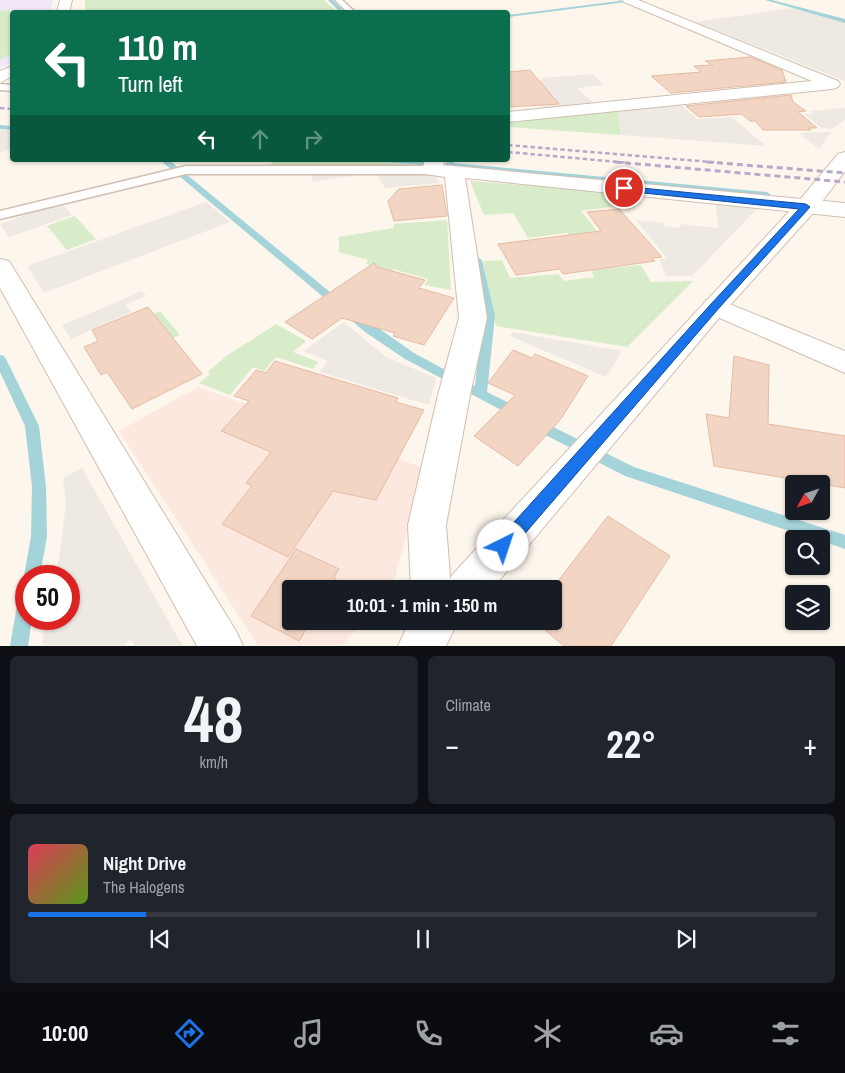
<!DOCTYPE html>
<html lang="en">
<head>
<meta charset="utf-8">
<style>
	body { margin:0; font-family:"Archivo Narrow",sans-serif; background:#20242c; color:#f1f3f6; height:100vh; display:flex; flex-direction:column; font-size:19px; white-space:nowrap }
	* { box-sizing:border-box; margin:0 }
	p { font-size:16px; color:#9ea1a6 }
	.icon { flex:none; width:28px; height:28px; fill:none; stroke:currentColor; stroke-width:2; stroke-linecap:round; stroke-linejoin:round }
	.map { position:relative; height:646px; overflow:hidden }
	.panel { display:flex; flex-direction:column; gap:10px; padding:10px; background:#0d0f14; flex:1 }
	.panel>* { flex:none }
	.top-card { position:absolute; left:10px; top:10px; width:500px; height:152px; border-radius:5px; box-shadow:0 1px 4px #0004; background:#0b6e4f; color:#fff; overflow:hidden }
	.needle { width:32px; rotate:230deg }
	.controls { position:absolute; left:785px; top:475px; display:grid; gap:10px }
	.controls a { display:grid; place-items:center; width:45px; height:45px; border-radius:5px; background:#171b24; box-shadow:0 1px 4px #0004; font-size:25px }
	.speed { position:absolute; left:15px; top:565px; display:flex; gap:10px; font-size:25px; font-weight:700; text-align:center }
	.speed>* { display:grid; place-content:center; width:65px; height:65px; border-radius:50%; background:#171b24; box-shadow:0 1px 4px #0004; line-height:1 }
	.speed .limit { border:8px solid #d22; background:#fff; color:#111 }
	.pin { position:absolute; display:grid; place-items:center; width:42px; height:42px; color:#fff; margin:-21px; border:2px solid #fff; border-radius:50%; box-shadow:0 1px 5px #0007 }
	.me { position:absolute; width:55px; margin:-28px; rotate:41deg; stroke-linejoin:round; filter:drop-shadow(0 0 4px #0008) }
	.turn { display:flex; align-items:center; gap:18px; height:105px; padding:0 25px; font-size:22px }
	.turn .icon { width:65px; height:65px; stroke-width:2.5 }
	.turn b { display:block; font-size:35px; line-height:42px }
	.lanes { display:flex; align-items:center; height:48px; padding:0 25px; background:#0003; justify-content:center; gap:25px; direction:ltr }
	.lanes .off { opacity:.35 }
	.big { font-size:38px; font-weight:700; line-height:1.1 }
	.panel .widget { flex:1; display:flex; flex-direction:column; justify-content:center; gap:8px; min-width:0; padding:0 18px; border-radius:8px; background:#20242c }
	.panel .dial { align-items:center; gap:0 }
	.dial b { font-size:65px; line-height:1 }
	.song { display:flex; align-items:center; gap:15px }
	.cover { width:60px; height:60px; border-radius:8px; background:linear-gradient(135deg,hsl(350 70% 55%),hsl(90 70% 35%)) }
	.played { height:5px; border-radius:2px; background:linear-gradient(90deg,#1a73e8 15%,#363941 15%) }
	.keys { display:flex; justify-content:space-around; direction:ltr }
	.heat { display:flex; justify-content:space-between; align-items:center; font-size:28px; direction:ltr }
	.panel .tiles { flex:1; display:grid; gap:10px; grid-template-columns:1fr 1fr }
	.widget:last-child { grid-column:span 2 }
	.trip { position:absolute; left:282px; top:580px; width:280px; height:50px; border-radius:5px; background:#171b24; box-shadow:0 1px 4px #0004; font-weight:700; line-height:50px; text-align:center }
	.menu { display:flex; height:80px; justify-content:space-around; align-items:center; background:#090b0e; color:#9ea1a6 }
	.menu .icon { width:35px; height:35px }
	.menu .active { color:#1a73e8 }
	.menu b { font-size:22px; color:#f1f3f6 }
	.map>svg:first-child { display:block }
	.commercial { fill:#fde8e0 }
	.industrial { fill:#efe9e4 }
	.education { fill:#f3e8fa }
	.green { fill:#d8ecc9 }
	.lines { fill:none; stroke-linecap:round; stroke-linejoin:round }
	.stream { fill:#a5d3da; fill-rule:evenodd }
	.building { fill:#f3d5c3; stroke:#e6bba3 }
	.lane-casing { stroke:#d1beb0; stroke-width:3 }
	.street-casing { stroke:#d1beb0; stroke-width:2 }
	.secondary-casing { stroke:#d6c0b0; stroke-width:2 }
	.lane { fill:#fff; fill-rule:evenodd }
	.street { fill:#fff; fill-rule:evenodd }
	.secondary { fill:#fff; fill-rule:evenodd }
	.rail-far1 { stroke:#b9a8c9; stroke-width:2.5; stroke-dasharray:4.5 3; stroke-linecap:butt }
	.rail { stroke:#b9a8c9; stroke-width:3; stroke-dasharray:6 4; stroke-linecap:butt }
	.route { fill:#1a73e8; stroke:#114b97 }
</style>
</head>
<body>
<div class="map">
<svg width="845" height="646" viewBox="0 0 845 646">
	<rect width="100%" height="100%" fill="#fdf6ec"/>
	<!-- commercial -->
	<path class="commercial" d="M198,387L424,468L392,589H291V621H365L342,645H258L119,431Z"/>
	<!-- industrial -->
	<path class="industrial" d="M793,8L845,22V81L695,22Z
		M593,74L604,85L577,88L596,105L543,110L522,82L542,80L541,78Z
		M681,105L697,119L731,117L766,146L621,135L618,111Z
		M845,108V119L833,129L821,128L804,114H813L809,111Z
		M0,130L12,131V149L0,153Z
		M831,132L819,149L799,133Z
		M350,173L352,176L313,182L310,174Z
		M377,174H435L439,183L385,188Z
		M206,202L230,222L44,293L27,266Z
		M716,205L758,208L692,276H666L659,259L667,258L636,220L663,223V226L680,228L681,224L718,228Z
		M64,206L72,215L9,237L0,224L39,210Z
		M142,291L146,296L125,305L131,312L71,339L62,325Z
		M344,322L386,357L436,378L429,405L320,372L327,361L303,351Z
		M513,332L622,351L606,377L510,336Z
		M82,468L182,645H135L130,640L124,645H42L45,619H69V576H54L59,559L66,504L63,478Z"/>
	<!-- education -->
	<path class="education" d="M0,0H53L50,12H12V61L0,69Z"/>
	<!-- green -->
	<path class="green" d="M85,0H324L337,12H85Z
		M0,10L46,12H12V53L0,60Z
		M618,111L621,135L508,127V120Z
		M273,160H357L407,164L406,167L270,166Z
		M470,181L601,191L618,206L581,211L601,236L571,239L567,233L528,238L513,213L484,215Z
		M75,216L96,239L67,250L47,226Z
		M447,220L451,290L424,285L428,279L393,269L391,272L366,264L368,260L339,252V237L394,228V224Z
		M502,260L510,278L558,274L564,281L594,277L591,270L641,265L651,282L693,281L627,347L496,326L483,261Z
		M160,311L180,335L146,351L141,319Z
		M276,324L306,341L293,352L318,362L313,369L276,357L264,371L253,367L230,395L199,383L210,374L208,372L225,357Z"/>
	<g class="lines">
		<!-- stream -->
		<path class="stream" d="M328,0H333L344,12H340Z
			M618,0L626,2L508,17V15L619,1Z
			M765,0H772L845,19V23Z
			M0,125L12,126V130L0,129Z
			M160,160H169L342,302L343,304L342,306H334Z
			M378,160C392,160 430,156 441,164L437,166L382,162Z
			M447,160H455L454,163L767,192L771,195L767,198L449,167L445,165Z
			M477,257L482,260L495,316L487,392L521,409L523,413L521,417L516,418L405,359L365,332L344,314L346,311H354L414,353L475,386L483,316L472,260Z
			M0,355L4,356L6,359L39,426L46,487L47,536L40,576H26V582L24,576L31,536L32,487L25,426L0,372Z
			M537,419L634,467L845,535V549L821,541V539H813L625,476L532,428L530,424L532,420Z
			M26,597V619H32L28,646H10L17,605L20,599Z"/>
	</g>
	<!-- building -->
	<path class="building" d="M750,57L782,70L786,82L671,93L651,76L701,72L694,66L713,65L705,61Z
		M530,70L559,104L508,107V72Z
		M791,95L793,102L806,111L798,112L817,128H808L811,130H763L755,121H750L742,114L699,117L686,106Z
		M442,185L447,216L394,221L388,201L399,189Z
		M619,209L662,257L652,258L655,261L563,274L560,269L516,275L498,244L601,231L587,212Z
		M374,263L377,267L425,280L419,288L454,298L424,345L393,336L395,333L342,318L312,339L285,322Z
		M148,307L202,374L132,409L107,372L101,375L84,347L98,341L92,330Z
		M513,350L532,358L535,354L588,376L560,420L518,466L474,436L515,395L488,383Z
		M734,356L769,365L768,424L845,436V488L714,466L706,414L729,418Z
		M275,361L398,398L396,402L424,410L376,500L333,491L288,557L222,524L252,486L246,483L271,452L221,431L249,401L234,396L256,370L266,373Z
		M608,516L670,556L611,646H564L534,621H554V589H552Z
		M296,549L339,569L334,577L336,579L330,589H291V621H311L299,641L251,616Z"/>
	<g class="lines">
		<defs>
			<path id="lane" d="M335,0H342L355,12H347Z
				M0,84L12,85V91L0,90Z
				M186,166H432L438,170L432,174H186L0,219V211Z"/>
			<path id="street" d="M60,0H72L69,12H57Z
				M622,0H638L838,81L840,84L838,87L832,89L508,122V112L812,81L624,2Z
				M12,66V76L0,83V71Z
				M425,160H445L443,165L845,203V217L465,178L487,318L470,395L446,525L451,589H411L408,525L438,395L459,318L445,177L425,174L422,170Z
				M0,259L9,261L12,266L236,631L243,646H197L0,288Z
				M715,298L845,351V373L706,312L702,306L706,300Z"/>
			<path id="secondary" d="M845,152V171L814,212L724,312L492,589H446L452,575L798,202L838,154Z
				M411,621H458L446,646H398L405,631Z"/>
		</defs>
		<!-- lane casing -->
		<use href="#lane" class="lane-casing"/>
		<!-- street casing -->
		<use href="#street" class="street-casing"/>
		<!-- secondary casing -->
		<use href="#secondary" class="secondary-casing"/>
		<!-- lane -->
		<use href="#lane" class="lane"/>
		<!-- street -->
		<use href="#street" class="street"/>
		<!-- secondary -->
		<use href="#secondary" class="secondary"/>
		<!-- rail-far1 -->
		<path class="rail-far1" d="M0,108L12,109
			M508,145L722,163
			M508,152L629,163"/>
		<!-- rail -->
		<path class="rail" d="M615,162L845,182
			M707,162L845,173"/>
	</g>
	<!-- route -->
	<path class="route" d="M621,186L806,204L810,207L719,308L509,552L503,554L497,552L495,546L497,541L711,304L799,209L624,191L621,190Z"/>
</svg>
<div class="controls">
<a><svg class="needle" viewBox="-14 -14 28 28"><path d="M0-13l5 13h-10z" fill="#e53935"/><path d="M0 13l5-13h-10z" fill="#9ea1a6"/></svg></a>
<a><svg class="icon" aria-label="search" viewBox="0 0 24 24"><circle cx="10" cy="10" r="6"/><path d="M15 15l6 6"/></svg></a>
<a><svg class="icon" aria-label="layers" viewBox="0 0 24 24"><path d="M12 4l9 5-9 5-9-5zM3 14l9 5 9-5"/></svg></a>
</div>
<div class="speed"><div class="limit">50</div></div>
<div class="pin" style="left:624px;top:188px;background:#d93025"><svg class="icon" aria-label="arrive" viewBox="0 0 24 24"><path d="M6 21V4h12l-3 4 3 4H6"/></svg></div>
<svg class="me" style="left:503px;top:546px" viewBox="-20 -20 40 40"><circle r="19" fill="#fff"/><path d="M0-13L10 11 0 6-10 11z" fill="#1a73e8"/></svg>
<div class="trip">10:01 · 1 min · 150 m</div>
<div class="top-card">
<div class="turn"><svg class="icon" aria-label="left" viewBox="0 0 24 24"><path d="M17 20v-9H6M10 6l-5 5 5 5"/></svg><div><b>110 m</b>Turn left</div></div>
<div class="lanes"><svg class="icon" aria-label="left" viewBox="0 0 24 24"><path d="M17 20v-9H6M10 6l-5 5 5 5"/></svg><svg class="icon off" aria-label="ahead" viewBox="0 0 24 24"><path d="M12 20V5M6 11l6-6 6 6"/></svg><svg class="icon off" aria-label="right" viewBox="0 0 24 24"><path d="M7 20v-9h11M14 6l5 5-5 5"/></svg></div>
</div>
</div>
<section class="panel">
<div class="tiles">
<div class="widget dial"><b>48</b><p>km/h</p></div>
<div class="widget"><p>Climate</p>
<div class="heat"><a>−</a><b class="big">22°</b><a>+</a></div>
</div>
<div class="widget">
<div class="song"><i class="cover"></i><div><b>Night Drive</b><p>The Halogens</p></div></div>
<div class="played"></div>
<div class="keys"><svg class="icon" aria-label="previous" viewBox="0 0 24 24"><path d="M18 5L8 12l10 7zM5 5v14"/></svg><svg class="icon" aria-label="pause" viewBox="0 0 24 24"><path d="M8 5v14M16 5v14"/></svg><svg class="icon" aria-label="next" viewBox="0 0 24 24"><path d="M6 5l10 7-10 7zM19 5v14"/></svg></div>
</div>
</div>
</section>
<nav class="menu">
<b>10:00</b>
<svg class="icon active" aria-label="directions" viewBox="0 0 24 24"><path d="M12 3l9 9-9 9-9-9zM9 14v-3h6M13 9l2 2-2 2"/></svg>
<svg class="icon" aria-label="music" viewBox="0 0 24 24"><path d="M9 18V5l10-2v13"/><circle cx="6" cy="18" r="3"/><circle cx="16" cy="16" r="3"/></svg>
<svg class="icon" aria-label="phone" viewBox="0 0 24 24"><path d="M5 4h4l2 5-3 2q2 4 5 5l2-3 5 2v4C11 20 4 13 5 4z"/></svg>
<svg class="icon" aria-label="climate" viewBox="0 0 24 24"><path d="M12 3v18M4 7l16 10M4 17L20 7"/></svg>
<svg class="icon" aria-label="car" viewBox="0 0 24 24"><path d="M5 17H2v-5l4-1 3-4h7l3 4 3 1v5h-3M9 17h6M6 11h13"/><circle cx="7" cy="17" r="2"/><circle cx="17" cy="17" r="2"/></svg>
<svg class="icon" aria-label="filters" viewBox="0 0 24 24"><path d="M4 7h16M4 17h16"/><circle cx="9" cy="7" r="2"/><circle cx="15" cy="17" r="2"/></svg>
</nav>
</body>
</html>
